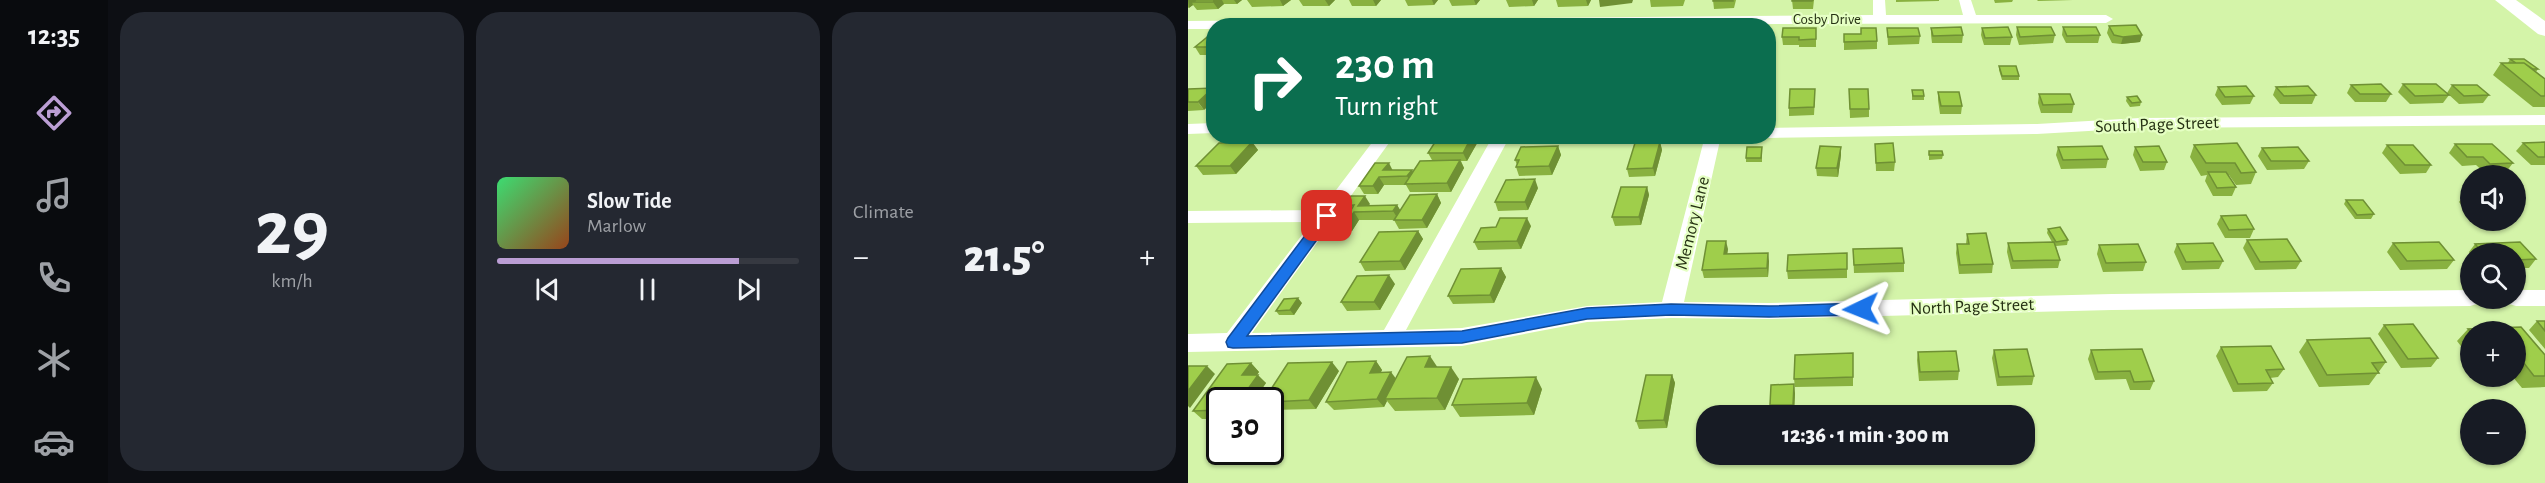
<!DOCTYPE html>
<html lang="en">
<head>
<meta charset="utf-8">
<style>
	body { margin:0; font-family:"Alegreya Sans",sans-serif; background:#242831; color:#f1f3f6; height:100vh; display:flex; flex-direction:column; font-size:22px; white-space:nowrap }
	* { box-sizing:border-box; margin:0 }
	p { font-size:20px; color:#9ea1a6 }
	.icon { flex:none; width:33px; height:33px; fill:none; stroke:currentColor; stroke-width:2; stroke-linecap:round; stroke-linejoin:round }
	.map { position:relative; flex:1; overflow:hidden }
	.sheet { display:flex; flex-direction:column; gap:12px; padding:12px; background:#0d0f14; width:1080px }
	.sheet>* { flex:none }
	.hud { position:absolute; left:18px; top:18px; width:570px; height:126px; border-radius:24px; box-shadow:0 2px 4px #0004; background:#0b6e4f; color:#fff; overflow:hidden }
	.tools { position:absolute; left:1272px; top:165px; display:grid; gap:12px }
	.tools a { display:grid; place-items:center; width:66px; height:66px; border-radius:50%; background:#171b24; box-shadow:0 2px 4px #0004; font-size:30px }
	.speed { position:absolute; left:18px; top:387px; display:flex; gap:12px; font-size:30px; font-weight:700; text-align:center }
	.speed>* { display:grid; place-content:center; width:78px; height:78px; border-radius:50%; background:#171b24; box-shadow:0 2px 4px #0004; line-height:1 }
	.speed .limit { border:3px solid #111; border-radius:9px; background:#fff; color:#111 }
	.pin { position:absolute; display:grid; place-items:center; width:51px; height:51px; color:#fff; margin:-26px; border-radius:12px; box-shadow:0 3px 9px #0006 }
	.me { position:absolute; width:66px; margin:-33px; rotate:268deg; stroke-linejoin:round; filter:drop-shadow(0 0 4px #0008) }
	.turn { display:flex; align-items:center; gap:21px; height:126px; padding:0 30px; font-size:27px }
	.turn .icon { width:78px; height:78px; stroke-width:2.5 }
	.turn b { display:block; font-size:42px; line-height:51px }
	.big { font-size:45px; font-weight:800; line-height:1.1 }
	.sheet .widget { flex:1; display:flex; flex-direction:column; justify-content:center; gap:9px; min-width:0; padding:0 21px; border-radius:24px; background:#242831 }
	.sheet .dial { align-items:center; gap:0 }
	.dial b { font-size:78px; line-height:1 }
	.song { display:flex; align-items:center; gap:18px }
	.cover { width:72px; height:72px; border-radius:9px; background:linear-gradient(135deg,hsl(140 70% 55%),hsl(20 70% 35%)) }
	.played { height:6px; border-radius:3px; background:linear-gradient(90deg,#bb9ed4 80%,#363941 80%) }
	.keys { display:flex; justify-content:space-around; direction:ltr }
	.heat { display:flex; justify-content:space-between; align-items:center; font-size:33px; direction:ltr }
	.sheet .tiles { flex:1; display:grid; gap:12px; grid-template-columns:repeat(3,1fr) }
	.trip { position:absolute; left:508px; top:405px; width:339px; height:60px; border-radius:24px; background:#171b24; box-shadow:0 2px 4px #0004; font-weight:800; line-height:60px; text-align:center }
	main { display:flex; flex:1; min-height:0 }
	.tabs { display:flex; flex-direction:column; width:108px; justify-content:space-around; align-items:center; background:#090b0e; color:#9ea1a6 }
	.tabs .icon { width:42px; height:42px }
	.tabs .selected { color:#bb9ed4 }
	.tabs b { font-size:27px; color:#f1f3f6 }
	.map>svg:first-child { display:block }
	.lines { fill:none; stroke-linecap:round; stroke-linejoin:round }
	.minor { fill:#fff; fill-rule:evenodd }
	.highway { fill:#fff; fill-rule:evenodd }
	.wall { fill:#89b140 }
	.shaded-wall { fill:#6f9034 }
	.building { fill:#9fce4b; stroke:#6f9034; stroke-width:1.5 }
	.route { fill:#1a73e8; stroke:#114b97; stroke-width:1.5 }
	.labels { text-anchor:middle; stroke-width:4.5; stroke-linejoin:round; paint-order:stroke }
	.far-street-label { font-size:15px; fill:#253113; stroke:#e5ffc3 }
	.street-label { font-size:18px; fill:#253113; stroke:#e5ffc3 }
</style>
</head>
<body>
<main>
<nav class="tabs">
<b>12:35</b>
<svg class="icon selected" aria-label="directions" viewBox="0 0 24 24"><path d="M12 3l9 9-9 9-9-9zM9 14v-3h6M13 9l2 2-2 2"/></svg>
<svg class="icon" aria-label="music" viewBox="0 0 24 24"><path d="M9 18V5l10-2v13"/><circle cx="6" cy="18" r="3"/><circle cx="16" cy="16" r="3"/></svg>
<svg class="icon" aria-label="phone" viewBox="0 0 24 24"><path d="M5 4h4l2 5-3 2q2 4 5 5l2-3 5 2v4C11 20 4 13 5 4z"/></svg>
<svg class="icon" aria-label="climate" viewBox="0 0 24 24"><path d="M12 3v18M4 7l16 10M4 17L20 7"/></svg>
<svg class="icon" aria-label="car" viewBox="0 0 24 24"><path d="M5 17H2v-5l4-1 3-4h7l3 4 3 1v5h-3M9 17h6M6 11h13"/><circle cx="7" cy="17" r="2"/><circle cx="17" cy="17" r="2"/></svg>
</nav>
<section class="sheet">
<div class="tiles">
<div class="widget dial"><b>29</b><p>km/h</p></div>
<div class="widget">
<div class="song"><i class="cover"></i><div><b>Slow Tide</b><p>Marlow</p></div></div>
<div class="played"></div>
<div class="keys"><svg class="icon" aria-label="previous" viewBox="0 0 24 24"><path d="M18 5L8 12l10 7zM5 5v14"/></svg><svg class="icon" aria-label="pause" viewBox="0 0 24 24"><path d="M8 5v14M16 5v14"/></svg><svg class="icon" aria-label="next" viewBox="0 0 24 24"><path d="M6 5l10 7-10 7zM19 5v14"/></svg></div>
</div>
<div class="widget"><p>Climate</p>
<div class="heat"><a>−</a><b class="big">21.5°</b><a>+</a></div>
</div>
</div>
</section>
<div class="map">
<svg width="1357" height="483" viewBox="0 0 1357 483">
	<rect width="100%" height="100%" fill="#d4f4a9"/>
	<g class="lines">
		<!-- minor -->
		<path class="minor" d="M685,0H697L698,15H775L771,0H783L788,15H918L925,19L918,23L26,26V29H0V21L685,15Z
			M1357,115V125L952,128L849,134L580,138L574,136H580V128L849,124L952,118Z
			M26,123V133L0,134V124Z
			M189,136H206L64,333L196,330L305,136H322L218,330L274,328L399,306L474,302L517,136H533L496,302L581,303L924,294L1282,290V298H1292L1289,304L1282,306L924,310L581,319L483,318L399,322L274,346L0,352V334L39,333L124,222L0,223V211L133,210Z
			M398,136H480L472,141H406Z
			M1328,290H1357V306H1328L1321,304L1318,298H1328Z"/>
		<!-- highway -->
		<path class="highway" d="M1307,0H1328L1357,21V36L1350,34Z"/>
	</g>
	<!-- wall -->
	<path class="wall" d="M0,0H54L49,4H36L30,9L9,10L5,5L0,8Z
		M59,0H103L95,6L64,7Z
		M111,0H147L141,6H115Z
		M161,0H193L188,6H164Z
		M217,0H250L246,5L220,6Z
		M261,0H292L288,5L264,6Z
		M318,0H350L346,6L321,7Z
		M368,0H403L400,6L370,7Z
		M462,0H497L495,6L463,7Z
		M525,0H548L546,8L526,9Z
		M604,0H626L625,9H605Z
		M708,0H751V1L708,2Z
		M806,0H825L824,2L807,3Z
		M849,0H885L850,1Z
		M921,26L954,35L952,42L933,44L924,43L919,33Z
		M829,27L867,35L865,43L831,45L828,35Z
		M875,27L912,35L910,43H878L874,35Z
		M628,28V47H611V45H595L594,37Z
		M699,28L732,36L731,44L700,45Z
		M743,28L775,35L774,43H744L743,35Z
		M794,28L824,37L822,45H796L793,35Z
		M26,34V55H12L7,47Z
		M656,34L689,41V49L656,50Z
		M1322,59L1350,69L1348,72L1357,79V107H1345L1305,75L1313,63H1320Z
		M811,66L831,76V80H814L811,70Z
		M1215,84L1261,95L1255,103L1222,104L1210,92Z
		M1163,85L1203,94L1198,102H1167L1159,93Z
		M1264,85L1301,95L1295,103L1271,104L1259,93Z
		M1030,87L1066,96L1062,104L1034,105L1027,95Z
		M1088,87L1128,95L1124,104H1092L1085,95Z
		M0,89L16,110L0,111Z
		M661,89L681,109V117L662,118Z
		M724,90L736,96V100H724Z
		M750,92L774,106L773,114H752L750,100Z
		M851,94L886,104L884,113H853L850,103Z
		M627,97L626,115L601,116V108Z
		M939,97L953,102L952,106L942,107L938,101Z
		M248,136H291L292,138L279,161H273L276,168L263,192H222L218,185H196L190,194H176L171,186L205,170H224L225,172L244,160L240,153L249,139Z
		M64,142L70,150L48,174L15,175L8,166Z
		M472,142L474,150L467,176L441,177L439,169Z
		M1357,142V165H1343L1328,151L1335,143Z
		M687,144L707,162L706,171H688Z
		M1267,144L1325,163L1318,172H1296L1288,165L1274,166L1261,153Z
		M1006,145L1068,172L1063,184L1048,185L1041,175H1040L1048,187L1044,196H1025L1017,181L1019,175L1013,176L1002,157Z
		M1199,145L1243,165L1238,173L1212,174L1194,153Z
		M370,146L373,155L364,175L331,176L328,167L329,165L327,160Z
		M574,147V162H558V158Z
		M653,147V155L650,177L629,176L628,168Z
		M870,147L920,159L918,168L873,169L868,155Z
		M947,147L979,162L976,170L952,171L945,155Z
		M1074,148L1121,161L1116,169L1079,170L1070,156Z
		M741,151L755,155L754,159L741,160Z
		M459,187L461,195L453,225L427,226L424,217Z
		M350,188L340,210L310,211L307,202Z
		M1282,193V212H1280L1271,202L1277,194Z
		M249,194L253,203L239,228L211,229L206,220H171L164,231H151L145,223L161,212L157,206L209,205L212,210Z
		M1158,200L1186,214L1183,219H1167L1156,204Z
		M1033,216L1066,229L1062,238H1037L1029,224Z
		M343,226L333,249L290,250L286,242Z
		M860,229L880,240L879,245L868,246L872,260L870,268L823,269L819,252L820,243L864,242L859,233Z
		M230,231L235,239L217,270L177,271L172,262Z
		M779,234L805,264L804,273L771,274L768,253L769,244H778Z
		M1059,240L1113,261L1108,269L1067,270L1055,248Z
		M1332,242L1348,259L1341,268H1328V254H1282L1281,252L1287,244Z
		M1205,243L1266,260L1259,269L1212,270L1199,252Z
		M989,244L1035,261L1031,269L994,270L986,252Z
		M911,245L958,262L955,271L915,272L909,254Z
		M540,249L539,254L581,261L580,277L516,278L514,270Z
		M665,249L716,263V272L666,273Z
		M659,253V278L600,279L599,271Z
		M313,268L318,277L306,303L265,304L260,296Z
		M207,284L192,310L159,311L153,302Z
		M114,303L106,315H91L88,311Z
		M1349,321H1357V349L1341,330Z
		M1196,325L1250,358L1243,367L1213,368L1190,334Z
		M1333,327L1357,355V387L1334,388L1324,376H1328V332H1282V358L1269,341L1280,329Z
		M1119,340L1198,362L1181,385L1131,387L1111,352Z
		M1033,347L1096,369L1090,377L1082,378L1085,383L1079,391L1045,392L1028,356Z
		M806,350L846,376L844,385L809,386L804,358Z
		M903,350L966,381L962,390H942L938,379L907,380L900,359Z
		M730,352L771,371L770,380L731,381L729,360Z
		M665,353V386L607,387L606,379Z
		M188,361L194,370L193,372L208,379L249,367L271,379L257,410L207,411L199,401L196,407L146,410L138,402Z
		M63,363L71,372L68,375L78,383L66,400H32V419H14L5,411Z
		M151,371L128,409L83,410L82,409V400Z
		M484,375L487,383L479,428L451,429L448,421Z
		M354,389L346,415L272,417L264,405Z
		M607,393L606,413L583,414L582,405Z"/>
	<!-- shaded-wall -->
	<path class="shaded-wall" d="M0,0H12L4,2L5,5L1,8Z
		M27,0H34L36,4L30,9L25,2Z
		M46,0H54L49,4Z
		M92,0H103L95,6Z
		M137,0H147L141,6Z
		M185,0H193L188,6Z
		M244,0H250L246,5Z
		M286,0H292L288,5Z
		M344,0H350L346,6Z
		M398,0H403L400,6Z
		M411,0H445L444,3L412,7Z
		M954,35L952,42L933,44L935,37Z
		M25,88L26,101L16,110L10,102Z
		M284,136H291L292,138L279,161L275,153Z
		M64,142L70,150L48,174L42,166Z
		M472,142L474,150L467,176L465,168Z
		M370,146L373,155L364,175L361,166Z
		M653,147V155L650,177L649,168Z
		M272,160L276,168L263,192L259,183Z
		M201,163L205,171L195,170Z
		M224,170L228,178L224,185L219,176Z
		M191,177L196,185L190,194L185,186Z
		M347,179L350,188L340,210L337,202Z
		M459,187L461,195L453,225L451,217Z
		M249,194L253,203L239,228L234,220Z
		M177,196L182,204L177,211L170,206Z
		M209,205L214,213L210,219L205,211Z
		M166,212L171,220L164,231L159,222Z
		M339,218L343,226L333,249L329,241Z
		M230,231L235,239L217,270L212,261Z
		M538,241L540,249L538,262L536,254Z
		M580,253L581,261L580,277L579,268Z
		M313,268L318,277L306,303L302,295Z
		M201,275L207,284L192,310L186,302Z
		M110,298L114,303L106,315L102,310Z
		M242,356L250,368L237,367Z
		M188,361L194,370L188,381L182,373Z
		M144,362L151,371L128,409L121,400Z
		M63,363L71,372L63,384L54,375Z
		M19,366L27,374L2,408L0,406V391Z
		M263,367L271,379L257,410L249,398Z
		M203,372L209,380L197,399L199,401L196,407L189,399Z
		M70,375L78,383L66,400H52Z
		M484,375L487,383L479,428L476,420Z
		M348,377L354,389L346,415L339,403Z
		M606,384L607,393L606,413L605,405Z"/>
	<!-- building -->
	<path class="building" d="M8,0H27L25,2H4Z
		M525,0H545V1H525Z
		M604,0H625L624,1H604Z
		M948,25L954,35L935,37L926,35L921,26Z
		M773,27L775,35L745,36L743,28Z
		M820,27L824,37L797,38L794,28Z
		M829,27H863L867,35L832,37Z
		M875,27H908L912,35L879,36Z
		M595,28H628V39L611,40V37H594Z
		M673,28H688L689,41L656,42V34H673Z
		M699,28H730L732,36L700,37Z
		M23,34H26V47H7Z
		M1322,59H1336L1350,69H1345L1336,63H1328Z
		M1313,63H1336L1357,79V96H1353Z
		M811,66H828L831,76H814Z
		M1193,84L1203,94H1172L1163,85Z
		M1215,84H1248L1261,95L1227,96Z
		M1264,85H1289L1301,95L1276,96Z
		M1058,86L1066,96L1037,97L1030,87Z
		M1120,86L1128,95L1096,96L1088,87Z
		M25,88L10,102H0V89Z
		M602,89H627L626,107L601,108Z
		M661,89H680L681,109H662Z
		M724,90H735L736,96H725Z
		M750,92H771L774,106H753Z
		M851,94H882L886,104L855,105Z
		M949,96L953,102L944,103L939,97Z
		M251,136H284L275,153H240Z
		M64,142L42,166H8L31,143Z
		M472,142L465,168L439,169L447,143Z
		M1357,142V157H1350L1335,143Z
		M705,143L707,162L688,163L687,144Z
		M1049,143L1068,172L1053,173L1047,163H1018L1006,145Z
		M1267,144H1304L1325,163L1302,164L1295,157H1279Z
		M1199,145H1225L1243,165H1217Z
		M370,146L361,166L328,167L331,160H327L333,147Z
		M632,146L653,147L649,168H628Z
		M914,146L920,159L875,160L870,147Z
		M971,146L979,162H955L947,147Z
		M559,147H574L573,158H558Z
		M1110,147L1121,161H1083L1074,148Z
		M741,151H754L755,155H741Z
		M272,160L259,183L217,184L232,161Z
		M187,163H201L195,170H224L219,176L191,177L185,186H171Z
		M1020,172H1038L1048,187L1029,188Z
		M347,179L337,202H307L318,180Z
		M433,187H459L451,217H424Z
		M1282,193V199L1277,194Z
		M249,194L234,220H206L222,195Z
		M163,196H177L170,206L209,205L205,211L166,212L159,222L145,223L152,212H162L166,205L157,206Z
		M1158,200H1175L1186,214L1169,215Z
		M1058,215L1066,229L1041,230L1033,216Z
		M312,218H339L329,241L286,242L293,228L308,227Z
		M872,227L880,240L868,242L860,229Z
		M230,231L212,261L172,262L191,232Z
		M798,233L805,264L772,265L769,244H781L779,234Z
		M1099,239L1113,261L1072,262L1059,240Z
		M519,241H538L536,254L580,253L579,268L514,270Z
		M866,242L872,260L825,261L820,243Z
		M1251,242L1266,260L1219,261L1205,243Z
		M1332,242L1348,259L1328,260V254H1296L1287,244Z
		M1025,243L1035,261L998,262L989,244Z
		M950,244L958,262L918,263L911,245Z
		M714,248L716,263L666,265L665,249Z
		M659,253V269L599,271L600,255Z
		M313,268L302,295L260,296L273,269Z
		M201,275L186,302H153L169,276Z
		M110,298L102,310L88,311L96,299Z
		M1349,321H1357V331Z
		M1225,324L1250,358L1220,359L1196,325Z
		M1333,327L1357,355V376H1346L1328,353V332H1283L1280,329Z
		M1182,338L1198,362L1184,363L1191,373L1139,375L1119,340Z
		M1083,346L1096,369L1078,370L1085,383L1050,384L1033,347Z
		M839,349L846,376L811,377L806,350Z
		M954,349L966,381L946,382L942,371L910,372L903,350Z
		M768,351L771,371L732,372L730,352Z
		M665,353V377L606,379L607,355Z
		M242,356L237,367H263L249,398L197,399L219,357Z
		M188,361L182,373L203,372L189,399L138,402L159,362Z
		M144,362L121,400L82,402V400H76L100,363Z
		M63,363L54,375H70L52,400H32V410L5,411L39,364Z
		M0,366H19L0,391Z
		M458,375H484L476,420L448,421Z
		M348,377L339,403L264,405L275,379Z
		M606,384L605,405H582L583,385Z"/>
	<!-- route -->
	<path class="route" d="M139,211L146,216L144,219L59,336L274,331L399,308L483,304L581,306L673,303L678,305L680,309L678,313L673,315L581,317L483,315L399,319L274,343L45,348L40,347L38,342L40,338L134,213Z"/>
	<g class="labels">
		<!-- far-street labels -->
		<g class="far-street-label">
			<text x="639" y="24">Cosby Drive</text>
		</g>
		<!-- street labels -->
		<g class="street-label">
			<text transform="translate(969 124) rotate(-2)" y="6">South Page Street</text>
			<text transform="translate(504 223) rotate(-76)" y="6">Memory Lane</text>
			<text transform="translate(784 306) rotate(-2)" y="6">North Page Street</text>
		</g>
	</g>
</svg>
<div class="tools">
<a><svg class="icon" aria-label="sound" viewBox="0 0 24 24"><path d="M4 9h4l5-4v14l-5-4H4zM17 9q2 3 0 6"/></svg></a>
<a><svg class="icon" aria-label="search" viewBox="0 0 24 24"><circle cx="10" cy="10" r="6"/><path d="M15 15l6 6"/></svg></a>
<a>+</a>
<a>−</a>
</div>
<div class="speed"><div class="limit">30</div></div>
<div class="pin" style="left:139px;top:216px;background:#d93025"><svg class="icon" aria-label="arrive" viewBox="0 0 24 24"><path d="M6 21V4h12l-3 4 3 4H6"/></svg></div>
<svg class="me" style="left:673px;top:309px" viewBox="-20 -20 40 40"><path d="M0-17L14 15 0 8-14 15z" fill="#1a73e8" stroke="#fff" stroke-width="4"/></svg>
<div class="trip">12:36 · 1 min · 300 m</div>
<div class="hud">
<div class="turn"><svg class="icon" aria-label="right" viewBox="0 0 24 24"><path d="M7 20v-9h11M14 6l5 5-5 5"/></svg><div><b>230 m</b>Turn right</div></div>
</div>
</div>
</main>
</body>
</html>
